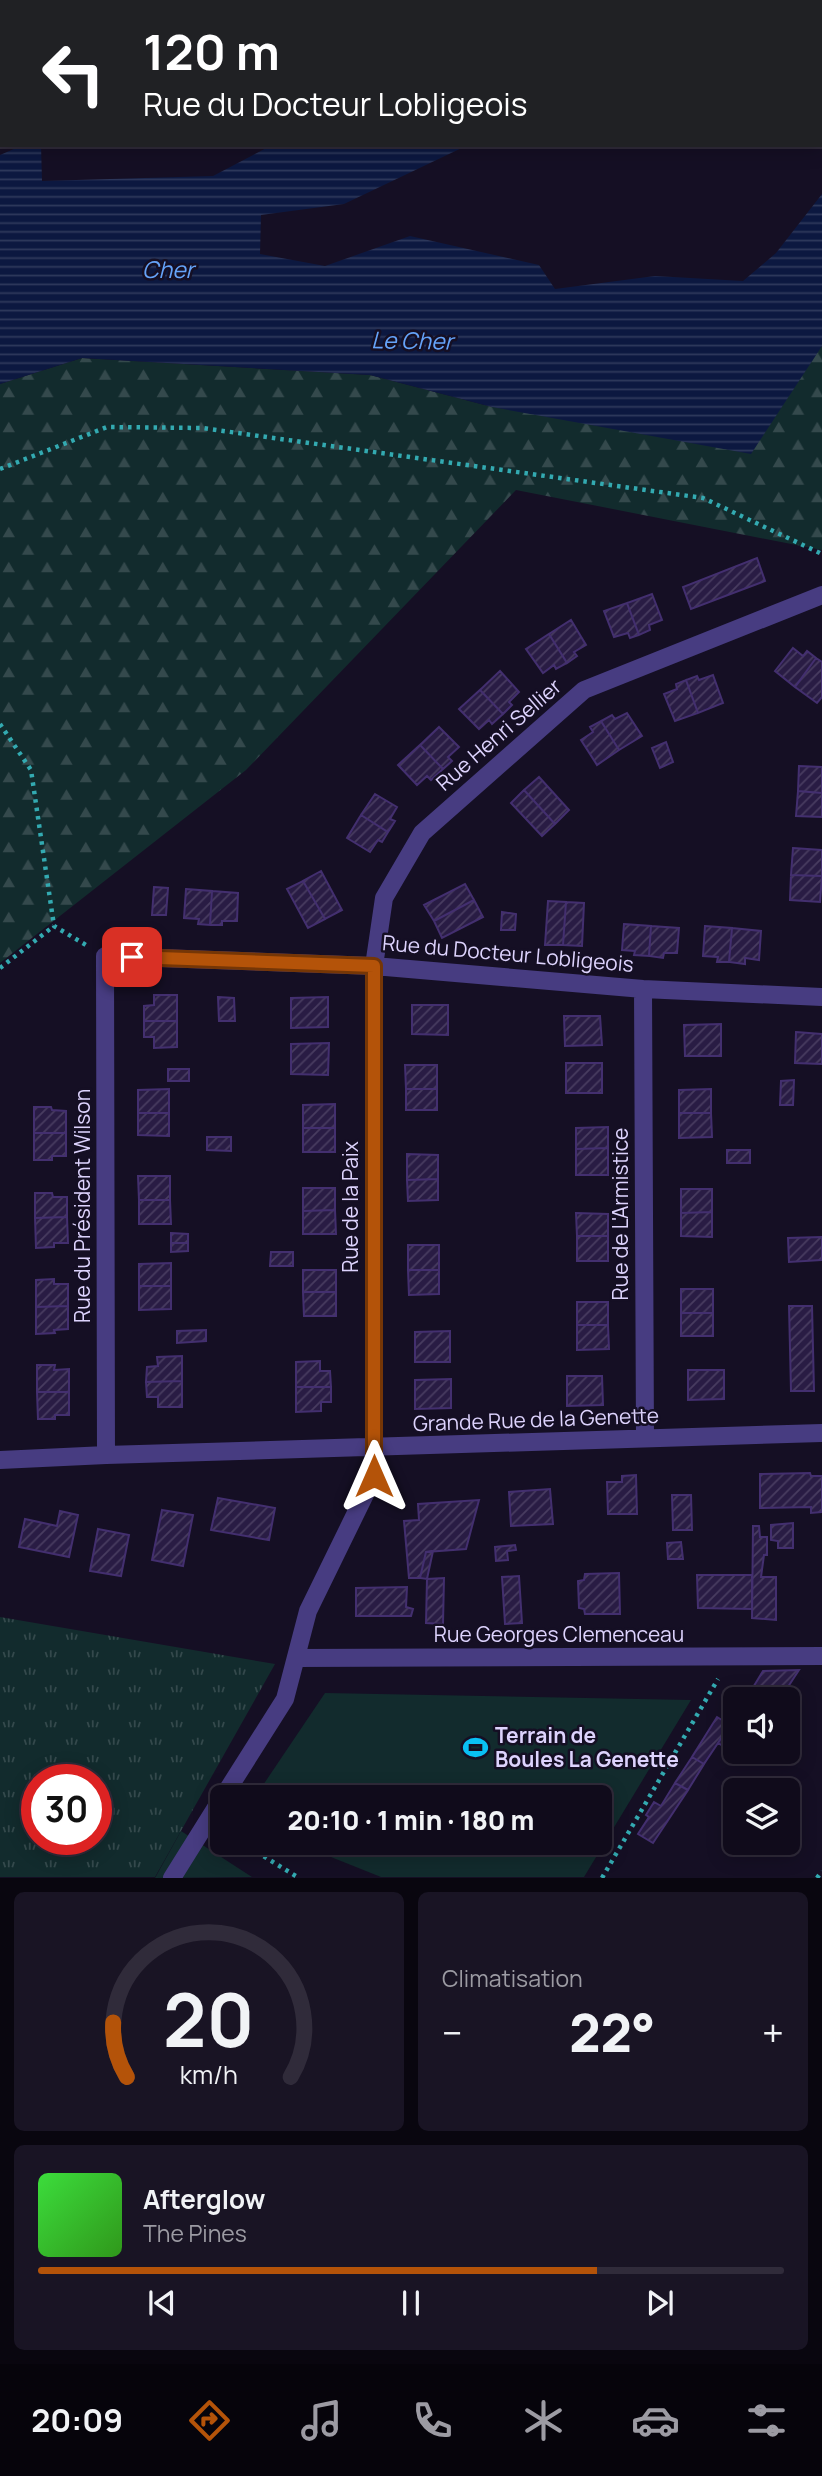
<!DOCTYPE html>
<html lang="fr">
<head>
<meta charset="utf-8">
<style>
	body { margin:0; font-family:Manrope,sans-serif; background:#191424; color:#f1f3f6; height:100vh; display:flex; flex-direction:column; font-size:26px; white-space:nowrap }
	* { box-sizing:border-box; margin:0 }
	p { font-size:23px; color:#9c9ba3 }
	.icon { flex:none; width:38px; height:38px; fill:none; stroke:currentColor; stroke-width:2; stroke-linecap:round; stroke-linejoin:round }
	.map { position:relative; height:1878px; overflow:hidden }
	.sheet { display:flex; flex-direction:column; gap:14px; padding:14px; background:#09060f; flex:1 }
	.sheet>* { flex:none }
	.banner { position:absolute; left:0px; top:0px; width:822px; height:147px; box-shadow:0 4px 18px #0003,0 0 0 2px #302b3a; background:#202124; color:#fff; overflow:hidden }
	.fabs { position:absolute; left:723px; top:1687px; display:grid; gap:14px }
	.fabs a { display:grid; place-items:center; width:77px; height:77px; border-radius:10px; background:#100b1b; box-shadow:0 4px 18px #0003,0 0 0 2px #302b3a; font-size:35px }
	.speed { position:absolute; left:21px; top:1764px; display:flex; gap:14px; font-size:35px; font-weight:700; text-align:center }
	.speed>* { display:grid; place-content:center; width:91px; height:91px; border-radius:50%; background:#100b1b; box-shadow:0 4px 18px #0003,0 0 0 2px #302b3a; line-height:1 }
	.speed .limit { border:10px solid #d22; background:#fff; color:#111 }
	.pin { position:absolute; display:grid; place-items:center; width:60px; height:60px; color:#fff; margin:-30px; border-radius:14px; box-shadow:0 4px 10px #0006 }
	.me { position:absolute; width:77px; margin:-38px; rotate:0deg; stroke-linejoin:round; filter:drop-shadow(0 0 5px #0008) }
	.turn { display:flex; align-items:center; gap:24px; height:147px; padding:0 28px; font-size:32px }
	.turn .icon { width:91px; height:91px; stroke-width:2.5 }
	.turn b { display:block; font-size:49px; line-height:60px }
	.big { font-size:52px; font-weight:800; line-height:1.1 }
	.sheet .card { flex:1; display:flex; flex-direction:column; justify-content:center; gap:10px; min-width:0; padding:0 24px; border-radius:10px; background:#191424 }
	.sheet .dial { align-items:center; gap:0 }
	.dial svg { height:182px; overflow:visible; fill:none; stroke:#302b3a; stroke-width:7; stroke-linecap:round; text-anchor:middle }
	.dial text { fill:#f1f3f6; stroke:none }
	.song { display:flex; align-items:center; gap:21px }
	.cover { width:84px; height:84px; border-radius:10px; background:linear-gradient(135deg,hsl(120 70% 55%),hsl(110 70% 35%)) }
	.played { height:7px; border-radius:4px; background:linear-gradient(90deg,#b45309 75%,#302b3a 75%) }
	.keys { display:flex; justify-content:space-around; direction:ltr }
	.heat { display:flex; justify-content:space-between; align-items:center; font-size:38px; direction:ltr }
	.sheet .tiles { flex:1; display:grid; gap:14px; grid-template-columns:1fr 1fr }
	.card:last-child { grid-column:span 2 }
	.trip { position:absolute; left:210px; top:1785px; width:402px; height:70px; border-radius:10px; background:#100b1b; box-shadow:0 4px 18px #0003,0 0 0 2px #302b3a; font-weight:800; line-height:70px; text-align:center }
	.tab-bar { display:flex; height:112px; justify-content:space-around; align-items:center; background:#06040b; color:#9c9ba3 }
	.tab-bar .icon { width:49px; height:49px }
	.tab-bar .active { color:#b45309 }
	.tab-bar b { font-size:32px; color:#f1f3f6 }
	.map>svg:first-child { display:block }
	.grass { fill:url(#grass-tufts); fill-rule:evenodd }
	.forest { fill:url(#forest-firs) }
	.garden { fill:#122b2d }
	.water { fill:url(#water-rules) }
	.building { fill:url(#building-hatch); stroke:#432f6f; stroke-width:2 }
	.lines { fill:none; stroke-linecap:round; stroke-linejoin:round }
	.path { stroke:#33aab1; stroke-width:4.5; stroke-dasharray:3.5 5; stroke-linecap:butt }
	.minor { stroke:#473c81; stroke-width:18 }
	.route-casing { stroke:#753606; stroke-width:18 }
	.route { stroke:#b45309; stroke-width:12 }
	.labels { text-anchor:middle; stroke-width:5; stroke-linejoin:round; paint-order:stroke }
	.street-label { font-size:21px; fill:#ddd3fd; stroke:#150f24 }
	.poi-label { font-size:21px; font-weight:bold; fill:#ddd3fd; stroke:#150f24; text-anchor:start }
	.water-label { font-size:23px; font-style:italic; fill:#65a3f9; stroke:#150f24 }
</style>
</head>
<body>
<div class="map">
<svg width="822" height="1878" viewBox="0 0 822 1878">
	<defs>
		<pattern id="grass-tufts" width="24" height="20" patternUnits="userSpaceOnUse" patternTransform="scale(1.75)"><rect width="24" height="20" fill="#122b2d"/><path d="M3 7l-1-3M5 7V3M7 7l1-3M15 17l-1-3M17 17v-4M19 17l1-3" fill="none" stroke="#34494c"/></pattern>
		<pattern id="forest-firs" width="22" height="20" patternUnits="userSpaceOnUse" patternTransform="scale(1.75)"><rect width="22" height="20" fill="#122b2d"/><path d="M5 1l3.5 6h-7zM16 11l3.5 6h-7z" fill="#34494c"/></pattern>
		<pattern id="water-rules" width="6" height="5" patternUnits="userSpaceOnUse" patternTransform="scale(1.75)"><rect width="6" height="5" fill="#0c1840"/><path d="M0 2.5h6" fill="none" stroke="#2f395c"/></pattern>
		<pattern id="building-hatch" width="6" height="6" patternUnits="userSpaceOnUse" patternTransform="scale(1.75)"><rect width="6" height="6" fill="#291c44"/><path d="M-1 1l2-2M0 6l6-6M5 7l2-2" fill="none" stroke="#483c60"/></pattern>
	</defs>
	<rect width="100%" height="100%" fill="#150f24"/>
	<!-- grass -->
	<path class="grass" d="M0,1617L275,1664L155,1877H0ZM37,1780H96V1839H37Z"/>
	<!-- forest -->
	<path class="forest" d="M822,346V550L516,490L246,770L0,963V384L82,358L370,375L492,407Z"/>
	<!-- garden -->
	<path class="garden" d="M325,1693L691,1700L584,1877H381L296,1843H600V1797H255Z
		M181,1831L252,1877L155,1878Z"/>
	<!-- water -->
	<path class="water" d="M488,0H805L807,2H484Z
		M23,145H41L42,181L213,176L272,145H468L344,204L261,215L260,254L325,266L410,236L539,265L555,289L655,276L743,281L776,253L822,194V346L751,454L492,407L370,375L82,358L0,384V155Z"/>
	<!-- building -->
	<path class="building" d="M757,558L765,581L691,609L683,587Z
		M652,594L662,620L649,625L650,630L639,635L627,603Z
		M627,603L639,635L630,638L628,633L614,637L604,611Z
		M571,620L586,645L574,652L577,656L567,663L549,634Z
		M549,634L567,663L556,669L554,665L543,673L526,649Z
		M793,648L803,656L807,651L816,658L795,687L775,671Z
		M816,658L822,662V697L817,703L795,687Z
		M500,671L519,692L509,702L512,705L503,714L480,690Z
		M713,675L723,703L698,713L686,680L697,676L699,680Z
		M686,680L698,713L675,721L664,694L677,689L676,684Z
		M480,690L503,714L492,724L489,720L479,729L459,709Z
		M627,713L642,736L619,750L601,721L612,715L615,719Z
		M601,721L619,750L597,765L581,740L593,732L590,727Z
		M439,727L459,747L448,757L452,761L443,769L420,745Z
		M666,742L673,762L660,768L652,748Z
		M420,745L443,769L431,780L427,776L417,785L398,765Z
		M799,766L822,767V793L798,791Z
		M539,777L569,810L555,824L524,790Z
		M524,790L555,824L542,836L511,803Z
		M798,791L822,793V817L796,816Z
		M375,794L397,807L390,819L395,821L388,832L361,815Z
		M361,815L388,832L382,842L378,840L370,852L347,838Z
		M793,848L822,850V876L791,875Z
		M321,871L342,910L325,919L303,881Z
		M791,875L822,876L820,902L790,900Z
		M303,881L325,919L308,928L287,889Z
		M465,884L474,900L434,921L424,905Z
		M154,887L168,888L166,915H152Z
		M186,889L212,891L210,925L198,924L199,919L184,918Z
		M212,891L238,893L237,921H222V925H210Z
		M474,900L483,917L442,938L434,921Z
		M548,901L566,902L563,945H545Z
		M566,902L584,903L582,946L563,945Z
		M502,912L516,914L515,930H501Z
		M624,924L651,926L649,956L634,955L635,951L622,950Z
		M651,926L679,928L677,953H664L663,958L649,956Z
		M705,926L732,928L729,962H717L718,957L703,956Z
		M732,928L761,931L759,960L745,958V964L729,962Z
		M154,995H177V1021H144V1006L154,1005Z
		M218,997L234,998L235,1021H219Z
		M328,997V1027L291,1028V998Z
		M412,1005H448V1035L412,1034Z
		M564,1016H600L602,1045L565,1046Z
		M144,1021H177V1047L154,1048V1037H144Z
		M721,1024V1056H685L684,1025Z
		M796,1032L822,1034V1064L795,1063Z
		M329,1043L328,1075L291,1074V1044Z
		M566,1063H602V1093H566Z
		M405,1065H437V1089H406Z
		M168,1069H189V1081H168Z
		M794,1080L793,1105H780L781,1081Z
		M169,1089V1113H138V1090Z
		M406,1089H437V1110H406Z
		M711,1089V1113H679V1090Z
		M335,1104V1128H303V1105Z
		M34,1107H51L52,1110L66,1111V1133H34Z
		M138,1113H169V1136L138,1135Z
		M679,1113H711L712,1137L679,1138Z
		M608,1127V1148L576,1149V1128Z
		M303,1128H335V1152H303Z
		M34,1133H66V1156H52V1160H34Z
		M207,1137H231V1151L207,1150Z
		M608,1148V1175H576V1149Z
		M727,1150H750V1163H727Z
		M407,1154L438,1155V1179L407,1180Z
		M138,1176H170V1200H139Z
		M438,1179V1200L408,1201L407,1180Z
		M303,1188H335V1210L303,1211Z
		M681,1189H712V1212L681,1213Z
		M35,1193H52L53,1197H67V1217L35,1218Z
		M139,1200H170L171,1224H139Z
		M335,1210L336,1234H303V1211Z
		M712,1212V1237L681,1236V1213Z
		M576,1213L608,1214V1236H577Z
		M67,1217L68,1243H54V1247L36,1248L35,1218Z
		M171,1233L188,1234V1243H171Z
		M577,1236H608V1261H577Z
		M822,1237V1260L789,1262L788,1238Z
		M171,1243H188V1251L171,1252Z
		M408,1245H439V1270H408Z
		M271,1252H293V1266H270Z
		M171,1263V1286H139V1264Z
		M303,1270H336V1292H303Z
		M408,1270H439V1294L409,1295Z
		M54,1279V1284H68V1306L36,1307V1280Z
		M139,1286H171V1309L139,1310Z
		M681,1289H713V1313H681Z
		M303,1292H336V1316H304Z
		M577,1302H608V1325H577Z
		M68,1306V1329L54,1330L55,1333L36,1334V1307Z
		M789,1306H812L814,1391H791Z
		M681,1313H713V1336H681Z
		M577,1325H608L609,1349L577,1350Z
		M206,1330V1341L177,1343V1331Z
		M450,1331V1362H415V1332Z
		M182,1356V1381L146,1382L147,1367L158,1366L157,1357Z
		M320,1361V1371H330L331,1387H296V1362Z
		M37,1365H55L54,1370L69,1369V1392H37Z
		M688,1370H724V1399L688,1400Z
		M567,1376H602L603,1405L567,1406Z
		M451,1379V1408L415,1409V1380Z
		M182,1381V1407H158V1397H147L146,1382Z
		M296,1387H331V1402H321V1411L296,1412Z
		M37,1392H69V1415H55V1419H38Z
		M810,1473L811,1476H822V1512L811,1513V1507L760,1508V1474Z
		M636,1475L637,1514H608L607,1482H622V1476Z
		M550,1489L553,1524L511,1526L509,1492Z
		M672,1495H691L692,1530H673Z
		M218,1498L275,1508L269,1540L211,1530Z
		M479,1500L466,1549L426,1552L420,1578H409L404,1521L419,1520L418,1504Z
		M162,1510L193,1515L183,1566L152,1560Z
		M60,1511L78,1515L69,1557L19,1547L25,1519L57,1526Z
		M793,1523V1548H778V1541L771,1540V1525Z
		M753,1526H759L760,1537H767V1555H764L761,1577H776V1620L752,1618Z
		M98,1529L129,1535L121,1576L90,1571Z
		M681,1542L683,1559H668L667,1543Z
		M515,1545L516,1550L507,1551L508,1560L496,1561L495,1547Z
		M433,1551L427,1579L420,1578L426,1552Z
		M619,1573L620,1614H585L584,1609L579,1608L578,1581L584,1580L585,1574Z
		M697,1575H752V1609L698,1608Z
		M519,1576L522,1623L505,1624L502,1577Z
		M444,1578L443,1624L426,1623L427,1579Z
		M407,1587L406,1607L413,1609L411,1616H356V1588Z
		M799,1670L780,1699H746L763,1671Z
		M734,1692L744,1699H735V1712L726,1706Z
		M717,1717L730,1725L704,1764L692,1757Z
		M735,1717V1752H747L743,1758L718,1743Z
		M692,1757L704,1764L688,1790L675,1783Z
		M675,1783L688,1790L653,1843L638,1834L649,1817L646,1815L654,1802L661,1806Z"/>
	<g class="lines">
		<!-- path -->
		<path class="path" d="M235,2L241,0
			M0,73L2,72
			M0,469L107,427L202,428L703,498L822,554
			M0,724L31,770L54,926L86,945
			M0,968L54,926
			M242,1843L299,1878
			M602,1878L718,1679
			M817,1878L822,1871"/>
		<!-- minor -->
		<path class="minor" d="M643,989L645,1438
			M106,1455L105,956L374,966L643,989L822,997
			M0,1460L106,1455L822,1433
			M296,1658L822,1656
			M223,1797L285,1699L308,1611L374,1476V966L384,898L422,833L584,690L822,595
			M172,1878L222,1798"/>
	</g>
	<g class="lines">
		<defs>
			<path id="route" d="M132,957L374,966V1476"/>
		</defs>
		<!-- route casing -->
		<use href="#route" class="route-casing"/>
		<!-- route -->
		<use href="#route" class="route"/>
	</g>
	<!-- icons -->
	<defs>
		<symbol id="stadium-bare" viewBox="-9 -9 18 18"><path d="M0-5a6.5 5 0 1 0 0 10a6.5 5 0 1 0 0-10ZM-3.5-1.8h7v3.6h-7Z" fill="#09c0f4" stroke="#150f24" stroke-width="2.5" paint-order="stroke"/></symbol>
	</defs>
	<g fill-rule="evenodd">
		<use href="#stadium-bare" x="458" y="1730" width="35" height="35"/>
	</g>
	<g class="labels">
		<!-- street labels -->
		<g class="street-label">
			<text transform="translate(499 735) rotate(-41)" y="7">Rue Henri Sellier</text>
			<text transform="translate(508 954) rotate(5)" y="7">Rue du Docteur Lobligeois</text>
			<text transform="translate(83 1206) rotate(-90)" y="7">Rue du Président Wilson</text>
			<text transform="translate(351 1207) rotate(-90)" y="7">Rue de la Paix</text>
			<text transform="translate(621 1214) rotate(-90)" y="7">Rue de L'Armistice</text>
			<text transform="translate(536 1420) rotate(-2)" y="7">Grande Rue de la Genette</text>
			<text x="559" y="1642">Rue Georges Clemenceau</text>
		</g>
		<!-- poi labels -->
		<g class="poi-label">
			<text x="495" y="1743">Terrain de<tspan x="495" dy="24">Boules La Genette</tspan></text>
		</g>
		<!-- water labels -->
		<g class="water-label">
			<text x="168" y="278">Cher</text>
			<text transform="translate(412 341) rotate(1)" y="8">Le Cher</text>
		</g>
	</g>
</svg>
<div class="fabs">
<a><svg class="icon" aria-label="sound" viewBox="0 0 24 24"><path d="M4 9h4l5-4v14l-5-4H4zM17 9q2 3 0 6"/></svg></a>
<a><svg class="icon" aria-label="layers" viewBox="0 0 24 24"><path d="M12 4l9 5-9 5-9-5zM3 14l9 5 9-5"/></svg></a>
</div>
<div class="speed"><div class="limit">30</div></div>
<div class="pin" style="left:132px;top:957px;background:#d93025"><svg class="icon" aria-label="arrive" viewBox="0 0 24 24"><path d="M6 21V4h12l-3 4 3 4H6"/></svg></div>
<svg class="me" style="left:374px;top:1476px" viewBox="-20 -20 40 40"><path d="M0-17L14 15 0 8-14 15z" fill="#b45309" stroke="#fff" stroke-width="4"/></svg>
<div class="trip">20:10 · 1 min · 180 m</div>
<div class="banner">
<div class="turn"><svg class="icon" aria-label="left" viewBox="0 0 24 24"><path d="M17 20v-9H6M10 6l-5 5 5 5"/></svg><div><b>120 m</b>Rue du Docteur Lobligeois</div></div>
</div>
</div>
<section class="sheet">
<div class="tiles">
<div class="card dial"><svg viewBox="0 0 100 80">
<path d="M14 69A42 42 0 1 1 86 69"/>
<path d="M14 69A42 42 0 0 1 8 45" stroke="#b45309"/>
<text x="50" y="56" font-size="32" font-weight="700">20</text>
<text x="50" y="72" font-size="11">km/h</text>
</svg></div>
<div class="card"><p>Climatisation</p>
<div class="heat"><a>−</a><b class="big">22°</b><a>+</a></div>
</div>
<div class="card">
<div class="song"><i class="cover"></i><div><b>Afterglow</b><p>The Pines</p></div></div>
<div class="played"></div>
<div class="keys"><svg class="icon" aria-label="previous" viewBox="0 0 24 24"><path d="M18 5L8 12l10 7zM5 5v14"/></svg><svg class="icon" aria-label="pause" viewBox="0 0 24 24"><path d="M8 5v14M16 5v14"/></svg><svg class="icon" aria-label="next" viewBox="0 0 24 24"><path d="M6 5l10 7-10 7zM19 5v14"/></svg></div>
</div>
</div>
</section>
<nav class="tab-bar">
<b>20:09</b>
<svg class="icon active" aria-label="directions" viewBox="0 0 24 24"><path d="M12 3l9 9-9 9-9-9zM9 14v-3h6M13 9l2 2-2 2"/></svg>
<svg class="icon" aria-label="music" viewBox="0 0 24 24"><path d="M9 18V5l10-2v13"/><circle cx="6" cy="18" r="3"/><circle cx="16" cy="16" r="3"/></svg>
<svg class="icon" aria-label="phone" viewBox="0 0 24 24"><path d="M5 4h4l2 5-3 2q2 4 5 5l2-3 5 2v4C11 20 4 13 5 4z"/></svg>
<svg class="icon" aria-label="climate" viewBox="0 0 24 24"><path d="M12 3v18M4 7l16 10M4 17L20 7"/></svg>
<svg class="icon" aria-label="car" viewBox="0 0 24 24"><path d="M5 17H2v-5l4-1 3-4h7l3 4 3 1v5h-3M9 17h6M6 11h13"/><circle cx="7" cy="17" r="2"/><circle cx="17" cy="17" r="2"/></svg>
<svg class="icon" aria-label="filters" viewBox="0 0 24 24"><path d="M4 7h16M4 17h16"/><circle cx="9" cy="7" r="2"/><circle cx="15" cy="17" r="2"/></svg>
</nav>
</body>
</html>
